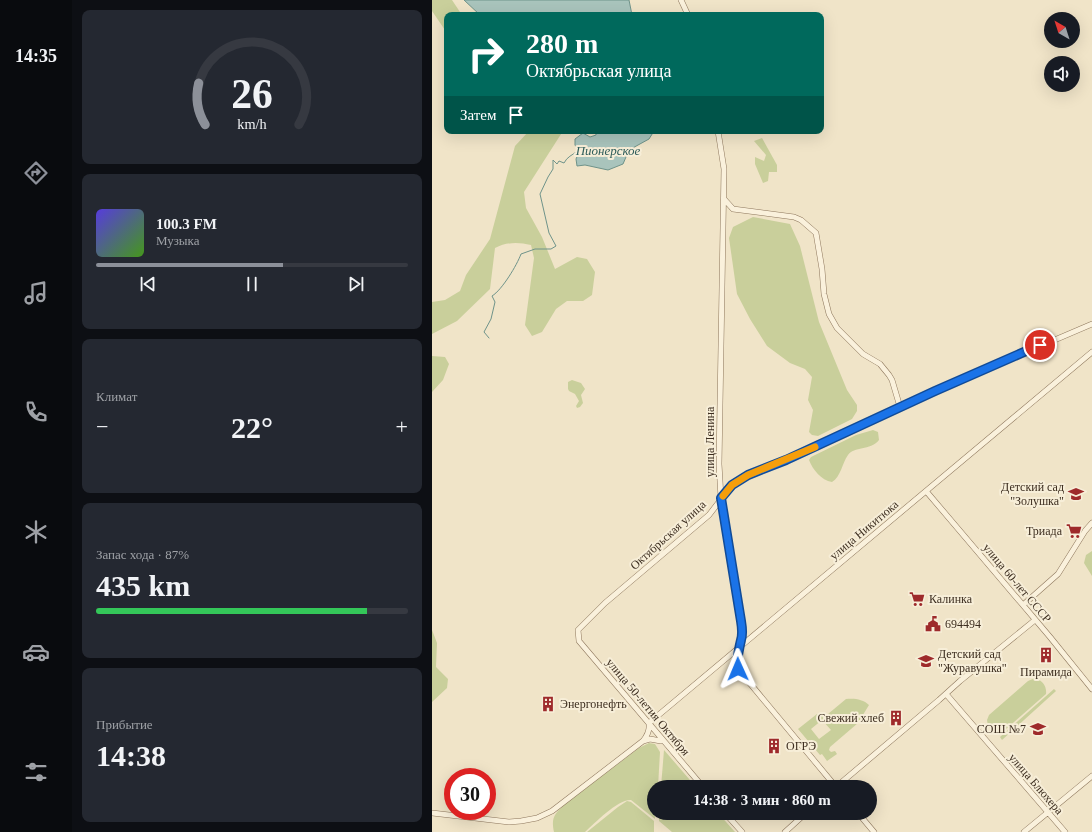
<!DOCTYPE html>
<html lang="ru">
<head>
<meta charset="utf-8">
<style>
	body { margin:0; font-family:Georgia,serif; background:#242831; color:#f1f3f6; height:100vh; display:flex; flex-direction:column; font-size:15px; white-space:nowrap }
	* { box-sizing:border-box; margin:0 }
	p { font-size:13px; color:#9ea1a6 }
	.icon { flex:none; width:22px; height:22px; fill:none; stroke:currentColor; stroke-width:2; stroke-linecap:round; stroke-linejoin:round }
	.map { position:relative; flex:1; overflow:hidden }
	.sheet { display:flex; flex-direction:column; gap:10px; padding:10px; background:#0d0f14; width:360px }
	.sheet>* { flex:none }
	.banner { position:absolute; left:12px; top:12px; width:380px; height:122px; border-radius:8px; box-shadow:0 4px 16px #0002; background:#00695c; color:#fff; overflow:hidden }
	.needle { width:26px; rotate:321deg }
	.buttons { position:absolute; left:612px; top:12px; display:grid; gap:8px }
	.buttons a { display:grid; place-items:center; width:36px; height:36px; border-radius:50%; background:#171b24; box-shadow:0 4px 16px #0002; font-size:20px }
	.speed { position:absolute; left:12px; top:768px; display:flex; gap:8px; font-size:20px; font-weight:700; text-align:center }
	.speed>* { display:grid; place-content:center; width:52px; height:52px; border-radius:50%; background:#171b24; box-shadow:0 4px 16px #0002; line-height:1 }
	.speed .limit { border:6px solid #d22; background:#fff; color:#111 }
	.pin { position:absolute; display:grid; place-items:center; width:34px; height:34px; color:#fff; margin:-17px; border:2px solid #fff; border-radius:50%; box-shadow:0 1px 4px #0007 }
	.me { position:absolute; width:44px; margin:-22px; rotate:359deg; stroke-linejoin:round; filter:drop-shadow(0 0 3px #0008) }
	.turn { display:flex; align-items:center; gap:14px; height:84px; padding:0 16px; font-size:18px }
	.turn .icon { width:52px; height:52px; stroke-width:2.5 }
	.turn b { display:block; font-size:28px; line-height:34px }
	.then { display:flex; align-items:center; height:38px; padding:0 16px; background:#0003; gap:8px; font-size:15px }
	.big { font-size:30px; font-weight:700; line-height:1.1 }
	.sheet .card { flex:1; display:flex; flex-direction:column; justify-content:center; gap:6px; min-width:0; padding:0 14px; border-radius:8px; background:#242831 }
	.sheet .dial { align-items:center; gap:0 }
	.dial svg { height:104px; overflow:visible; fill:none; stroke:#363941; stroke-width:7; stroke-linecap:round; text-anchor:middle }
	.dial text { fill:#f1f3f6; stroke:none }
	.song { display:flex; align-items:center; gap:12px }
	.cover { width:48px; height:48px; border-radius:6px; background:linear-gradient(135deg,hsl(250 70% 55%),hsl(100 70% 35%)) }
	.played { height:4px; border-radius:2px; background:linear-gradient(90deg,#8c9099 60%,#363941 60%) }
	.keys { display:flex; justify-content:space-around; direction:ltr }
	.heat { display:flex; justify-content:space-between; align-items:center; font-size:22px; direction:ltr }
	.charge { height:6px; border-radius:3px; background:linear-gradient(90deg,#34c759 87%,#363941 0) }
	.trip { position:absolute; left:215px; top:780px; width:230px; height:40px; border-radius:20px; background:#171b24; box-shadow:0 4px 16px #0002; font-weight:700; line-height:40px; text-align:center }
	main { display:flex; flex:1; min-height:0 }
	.dock { display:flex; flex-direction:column; width:72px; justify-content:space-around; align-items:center; background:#090b0e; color:#9ea1a6 }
	.dock .icon { width:28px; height:28px }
	.dock .on { color:#8c9099 }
	.dock b { font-size:18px; color:#f1f3f6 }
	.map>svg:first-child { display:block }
	.green { fill:#c9cf9b; fill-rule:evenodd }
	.water { fill:#a9c4bc; stroke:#6f938a }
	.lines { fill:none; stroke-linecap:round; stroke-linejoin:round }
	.stream { stroke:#6f938a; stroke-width:1 }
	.minor-casing { stroke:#8d765c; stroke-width:6 }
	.minor { stroke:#faf1dc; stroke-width:5 }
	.route-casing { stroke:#114b97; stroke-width:10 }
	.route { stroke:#1a73e8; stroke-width:7 }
	.slow { stroke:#f59e0b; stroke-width:7 }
	.labels { text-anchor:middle; stroke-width:4; stroke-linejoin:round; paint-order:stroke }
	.street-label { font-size:12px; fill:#3d2e20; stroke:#f7eed8 }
	.poi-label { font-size:12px; fill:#3d2e20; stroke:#f7eed8; text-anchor:start }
	.water-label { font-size:13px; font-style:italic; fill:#2f5d5a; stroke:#f7eed8 }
</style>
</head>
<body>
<main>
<nav class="dock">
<b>14:35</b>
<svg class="icon on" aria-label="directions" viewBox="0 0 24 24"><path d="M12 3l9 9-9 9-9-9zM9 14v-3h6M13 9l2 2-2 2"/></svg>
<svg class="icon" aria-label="music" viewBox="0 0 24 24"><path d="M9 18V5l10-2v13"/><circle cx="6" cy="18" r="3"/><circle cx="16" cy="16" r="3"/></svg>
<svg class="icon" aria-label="phone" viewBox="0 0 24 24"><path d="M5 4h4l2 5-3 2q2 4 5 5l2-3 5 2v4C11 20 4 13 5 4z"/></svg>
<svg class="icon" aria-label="climate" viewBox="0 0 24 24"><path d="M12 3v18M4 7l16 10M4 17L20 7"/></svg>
<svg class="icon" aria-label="car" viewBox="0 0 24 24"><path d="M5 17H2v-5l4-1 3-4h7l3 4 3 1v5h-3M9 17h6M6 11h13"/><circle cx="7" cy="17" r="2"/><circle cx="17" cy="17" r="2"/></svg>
<svg class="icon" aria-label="filters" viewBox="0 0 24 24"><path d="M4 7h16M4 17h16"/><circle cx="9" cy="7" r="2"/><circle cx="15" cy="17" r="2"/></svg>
</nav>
<section class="sheet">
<div class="card dial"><svg viewBox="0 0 100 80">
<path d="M14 69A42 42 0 1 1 86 69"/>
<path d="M14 69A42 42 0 0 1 9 37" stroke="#8c9099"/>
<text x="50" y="56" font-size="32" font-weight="700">26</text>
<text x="50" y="72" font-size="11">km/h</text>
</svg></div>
<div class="card">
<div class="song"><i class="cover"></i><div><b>100.3 FM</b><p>Музыка</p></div></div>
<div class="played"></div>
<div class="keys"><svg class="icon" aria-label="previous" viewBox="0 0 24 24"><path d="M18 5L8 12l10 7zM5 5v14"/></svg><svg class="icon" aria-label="pause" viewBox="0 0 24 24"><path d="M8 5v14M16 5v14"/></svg><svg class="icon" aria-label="next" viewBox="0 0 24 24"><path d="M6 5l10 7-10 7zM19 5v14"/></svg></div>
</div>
<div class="card"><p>Климат</p>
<div class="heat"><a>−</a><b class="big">22°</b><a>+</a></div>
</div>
<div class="card"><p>Запас хода · 87%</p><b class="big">435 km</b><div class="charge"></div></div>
<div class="card"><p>Прибытие</p><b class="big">14:38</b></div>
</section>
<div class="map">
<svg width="660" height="832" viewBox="0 0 660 832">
	<rect width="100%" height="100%" fill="#f0e4c8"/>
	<!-- green -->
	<path class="green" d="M0,0H20L30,15H15V33L0,11Z
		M97,131H131L92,192L94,208L110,237L123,269L145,257L155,259L163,272L160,295L151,301H135L124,309L110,332L100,336L93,325L102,258L99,245C86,242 75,242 63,248L58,289L25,321L0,334V302L13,300L28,291L34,275L58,239L83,146Z
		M330,138L345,165V172H337L336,181L331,183L323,164V157L332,161L334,155L322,141Z
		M321,217L358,224L368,246L387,322L415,390L425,405V411L420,419L386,436L380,435L377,432L381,410L376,400L380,377L373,369L358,363L335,346L318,319L305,294L297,238L301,227Z
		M0,356L13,357L17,364L11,380L0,392Z
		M140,380L149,383L153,389L149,395L151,403L148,407L145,408L144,406L147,401L143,394L137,391L136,389V382Z
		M441,430L446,432L447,440C438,451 422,446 416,455C410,463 409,477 400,482C389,480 381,470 377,460L379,457L424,435Z
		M660,551V576L652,563L654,555Z
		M0,630L5,643L4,667L16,679L15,688L0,702Z
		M603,678C610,680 615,686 614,694L573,730L567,733L561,731L556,726L555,720L557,715L596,681Z
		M622,689L624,691L570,740L568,737Z
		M414,699C422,698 431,699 437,705L426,723L398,747L397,750L399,752L403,751L405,754L395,761L390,754L388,755L366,729L385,714H396ZM390,720L399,730L387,739L379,729Z
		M217,743L223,744L228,752L226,787H222L223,819L199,800C186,799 163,823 153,832H122C119,818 122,814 133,804L207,748Z
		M232,750L264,787H229Z
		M195,801L199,802L222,821V832H155L186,807Z
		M227,813H286L303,832H240L227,821Z"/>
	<!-- water -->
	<path class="water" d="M32,0H197L200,15H48Z
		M164,131H222L217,139L197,150L191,164L176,170L153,165L145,166L144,159L147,152L143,145V139L151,133L158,137L164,135Z"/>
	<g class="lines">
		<!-- stream -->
		<path class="stream" d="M57,338L52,332L59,319L63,302L60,296C70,290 85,265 89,254L103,249H119L124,246L117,233L108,194L116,177L121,169V160L125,164L127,161L132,163C135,157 140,155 146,151"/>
		<defs>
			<path id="minor" d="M249,0L256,15
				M286,131L292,169L287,464L289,498L309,621C310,637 305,650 306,666V669L404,787
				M292,199L301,209L362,217L369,220L384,233L390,269L392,294L397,314L405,328L431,354L448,364L457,375L460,380L468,407
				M494,491L618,637L660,689
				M591,605L626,574L653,531L660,523
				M514,694L633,832
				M217,723L660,352
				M211,741L218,739L229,741
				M271,787L147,641L146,630L173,603L277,515L300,485L316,475L354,460L503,391L660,324
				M404,787L507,700L528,681L603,620
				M0,813L77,822L89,821L105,818L120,811L211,741C215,736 218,731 217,724
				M293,813L310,832
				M426,813L442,832
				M353,832L374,813
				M592,832L660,776"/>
		</defs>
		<!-- minor casing -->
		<use href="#minor" class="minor-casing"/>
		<!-- minor -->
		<use href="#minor" class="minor"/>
	</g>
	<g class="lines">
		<defs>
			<path id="route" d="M306,669C304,658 307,650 309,640C311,634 310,627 309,621L289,498L300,485L316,475L354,460L503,391L608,345"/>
		</defs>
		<!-- route casing -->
		<use href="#route" class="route-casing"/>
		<!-- route -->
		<use href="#route" class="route"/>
		<!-- slow -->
		<path class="slow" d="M291,496L300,485L316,475L383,447"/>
	</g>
	<!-- icons -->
	<defs>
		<symbol id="school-bare" viewBox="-9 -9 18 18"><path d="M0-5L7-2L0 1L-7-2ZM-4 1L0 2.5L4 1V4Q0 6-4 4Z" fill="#9e2a2b" stroke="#f7eed8" stroke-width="2.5" paint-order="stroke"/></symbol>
		<symbol id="supermarket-bare" viewBox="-9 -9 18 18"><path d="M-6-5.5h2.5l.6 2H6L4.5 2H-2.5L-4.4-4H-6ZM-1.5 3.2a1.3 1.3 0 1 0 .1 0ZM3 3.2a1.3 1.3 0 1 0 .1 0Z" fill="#9e2a2b" stroke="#f7eed8" stroke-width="2.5" paint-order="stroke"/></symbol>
		<symbol id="civic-bare" viewBox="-9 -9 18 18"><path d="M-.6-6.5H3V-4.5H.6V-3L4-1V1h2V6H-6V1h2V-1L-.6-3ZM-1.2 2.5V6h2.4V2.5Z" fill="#9e2a2b" stroke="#f7eed8" stroke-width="2.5" paint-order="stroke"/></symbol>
		<symbol id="building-bare" viewBox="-9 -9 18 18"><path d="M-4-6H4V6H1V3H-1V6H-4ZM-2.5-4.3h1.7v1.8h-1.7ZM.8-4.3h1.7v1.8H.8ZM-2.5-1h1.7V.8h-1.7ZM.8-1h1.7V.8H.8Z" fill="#9e2a2b" stroke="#f7eed8" stroke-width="2.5" paint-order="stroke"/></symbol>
	</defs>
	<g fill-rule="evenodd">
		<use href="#school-bare" x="633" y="483" width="22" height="22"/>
		<use href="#supermarket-bare" x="631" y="520" width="22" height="22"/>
		<use href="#supermarket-bare" x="474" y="588" width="22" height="22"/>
		<use href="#civic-bare" x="490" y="613" width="22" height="22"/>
		<use href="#building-bare" x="603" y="644" width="22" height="22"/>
		<use href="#school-bare" x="483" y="650" width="22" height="22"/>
		<use href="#building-bare" x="105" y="693" width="22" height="22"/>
		<use href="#building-bare" x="453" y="707" width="22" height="22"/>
		<use href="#school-bare" x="595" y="718" width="22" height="22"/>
		<use href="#building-bare" x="331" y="735" width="22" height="22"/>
	</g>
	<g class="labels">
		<!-- street labels -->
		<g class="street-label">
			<text transform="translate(278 442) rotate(-90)" y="4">улица Ленина</text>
			<text transform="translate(432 530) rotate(-40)" y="4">улица Никитюка</text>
			<text transform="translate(236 535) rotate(-42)" y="4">Октябрьская улица</text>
			<text transform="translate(585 583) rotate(50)" y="4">улица 60-лет СССР</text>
			<text transform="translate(216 707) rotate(50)" y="4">улица 50-летия Октября</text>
			<text transform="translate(604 784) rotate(49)" y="4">улица Блюхера</text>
		</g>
		<!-- poi labels -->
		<g class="poi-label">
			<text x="632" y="491" text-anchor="end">Детский сад<tspan x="632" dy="14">"Золушка"</tspan></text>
			<text x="630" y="535" text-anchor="end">Триада</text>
			<text x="497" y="603">Калинка</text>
			<text x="513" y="628">694494</text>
			<text x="506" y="658">Детский сад<tspan x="506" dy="14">"Журавушка"</tspan></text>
			<text x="614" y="676" text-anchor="middle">Пирамида</text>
			<text x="128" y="708">Энергонефть</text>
			<text x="452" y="722" text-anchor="end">Свежий хлеб</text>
			<text x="594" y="733" text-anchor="end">СОШ №7</text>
			<text x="354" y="750">ОГРЭ</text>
		</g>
		<!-- water labels -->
		<g class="water-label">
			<text x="176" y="155">Пионерское</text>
		</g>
	</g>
</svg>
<div class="buttons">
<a><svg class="needle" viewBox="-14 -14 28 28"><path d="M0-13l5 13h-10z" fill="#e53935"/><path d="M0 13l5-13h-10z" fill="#9ea1a6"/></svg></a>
<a><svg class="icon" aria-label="sound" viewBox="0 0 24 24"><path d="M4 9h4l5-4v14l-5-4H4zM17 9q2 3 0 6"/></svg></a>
</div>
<div class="speed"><div class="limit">30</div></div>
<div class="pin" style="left:608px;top:345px;background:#d93025"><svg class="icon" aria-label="arrive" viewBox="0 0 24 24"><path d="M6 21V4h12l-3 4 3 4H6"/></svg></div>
<svg class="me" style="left:306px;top:669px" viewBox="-20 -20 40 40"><path d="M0-17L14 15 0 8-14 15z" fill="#1a73e8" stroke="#fff" stroke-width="4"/></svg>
<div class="trip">14:38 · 3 мин · 860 m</div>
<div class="banner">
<div class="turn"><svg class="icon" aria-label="right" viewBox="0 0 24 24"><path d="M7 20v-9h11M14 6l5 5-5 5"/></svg><div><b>280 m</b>Октябрьская улица</div></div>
<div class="then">Затем<svg class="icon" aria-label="arrive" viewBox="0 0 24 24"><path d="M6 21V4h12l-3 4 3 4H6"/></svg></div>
</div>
</div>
</main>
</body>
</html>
